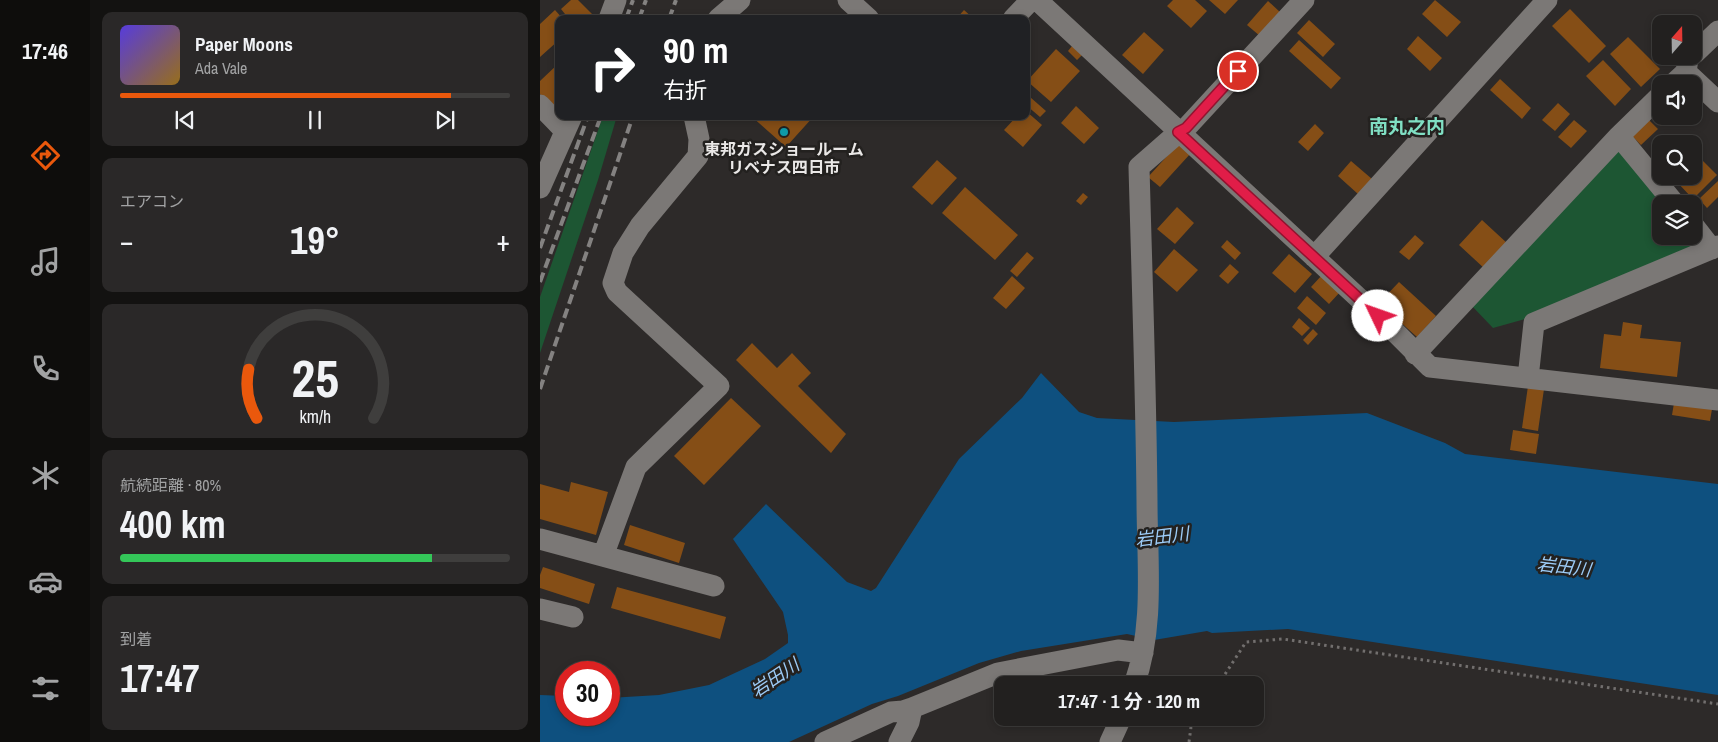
<!DOCTYPE html>
<html lang="ja">
<head>
<meta charset="utf-8">
<style>
	body { margin:0; font-family:"Archivo Narrow","Noto Sans JP",sans-serif; background:#2a2828; color:#f1f3f6; height:100vh; display:flex; flex-direction:column; font-size:19px; white-space:nowrap }
	* { box-sizing:border-box; margin:0 }
	p { font-size:16px; color:#a2a3a4 }
	.icon { flex:none; width:28px; height:28px; fill:none; stroke:currentColor; stroke-width:2; stroke-linecap:round; stroke-linejoin:round }
	.map { position:relative; flex:1; overflow:hidden }
	.panel { display:flex; flex-direction:column; gap:12px; padding:12px; background:#131211; width:450px }
	.panel>* { flex:none }
	.guide { position:absolute; left:15px; top:15px; width:475px; height:105px; border-radius:10px; box-shadow:0 2px 8px #0003,0 0 0 1px #3f3e3d; background:#202124; color:#fff; overflow:hidden }
	.needle { width:32px; rotate:20deg }
	.fabs { position:absolute; left:1112px; top:15px; display:grid; gap:10px }
	.fabs a { display:grid; place-items:center; width:50px; height:50px; border-radius:10px; background:#22201f; box-shadow:0 2px 8px #0003,0 0 0 1px #3f3e3d; font-size:25px }
	.speed { position:absolute; left:15px; top:661px; display:flex; gap:10px; font-size:25px; font-weight:700; text-align:center }
	.speed>* { display:grid; place-content:center; width:65px; height:65px; border-radius:50%; background:#22201f; box-shadow:0 2px 8px #0003,0 0 0 1px #3f3e3d; line-height:1 }
	.speed .limit { border:8px solid #d22; background:#fff; color:#111 }
	.pin { position:absolute; display:grid; place-items:center; width:42px; height:42px; color:#fff; margin:-21px; border:2px solid #fff; border-radius:50%; box-shadow:0 1px 5px #0007 }
	.me { position:absolute; width:55px; margin:-28px; rotate:312deg; stroke-linejoin:round; filter:drop-shadow(0 0 4px #0008) }
	.turn { display:flex; align-items:center; gap:18px; height:105px; padding:0 25px; font-size:22px }
	.turn .icon { width:65px; height:65px; stroke-width:2.5 }
	.turn b { display:block; font-size:35px; line-height:42px }
	.big { font-size:38px; font-weight:700; line-height:1.1 }
	.panel .card { flex:1; display:flex; flex-direction:column; justify-content:center; gap:8px; min-width:0; padding:0 18px; border-radius:10px; background:#2a2828 }
	.panel .dial { align-items:center; gap:0 }
	.dial svg { height:130px; overflow:visible; fill:none; stroke:#3f3e3d; stroke-width:7; stroke-linecap:round; text-anchor:middle }
	.dial text { fill:#f1f3f6; stroke:none }
	.song { display:flex; align-items:center; gap:15px }
	.cover { width:60px; height:60px; border-radius:8px; background:linear-gradient(135deg,hsl(250 70% 55%),hsl(40 70% 35%)) }
	.played { height:5px; border-radius:2px; background:linear-gradient(90deg,#ea580c 85%,#3f3e3d 85%) }
	.keys { display:flex; justify-content:space-around; direction:ltr }
	.heat { display:flex; justify-content:space-between; align-items:center; font-size:28px; direction:ltr }
	.charge { height:8px; border-radius:4px; background:linear-gradient(90deg,#34c759 80%,#3f3e3d 0) }
	.trip { position:absolute; left:454px; top:676px; width:270px; height:50px; border-radius:10px; background:#22201f; box-shadow:0 2px 8px #0003,0 0 0 1px #3f3e3d; font-weight:700; line-height:50px; text-align:center }
	main { display:flex; flex:1; min-height:0 }
	.tab-bar { display:flex; flex-direction:column; width:90px; justify-content:space-around; align-items:center; background:#0e0d0c; color:#a2a3a4 }
	.tab-bar .icon { width:35px; height:35px }
	.tab-bar .active { color:#ea580c }
	.tab-bar b { font-size:22px; color:#f1f3f6 }
	.map>svg:first-child { display:block }
	.green { fill:#1d5633 }
	.water { fill:#0e507f }
	.building { fill:#854e16 }
	.lines { fill:none; stroke-linecap:round; stroke-linejoin:round }
	.path { stroke:#726f6e; stroke-width:3; stroke-dasharray:2.5 4; stroke-linecap:butt }
	.minor { stroke:#7b7876; stroke-width:21 }
	.rail { stroke:#848281; stroke-width:4; stroke-dasharray:10 5; stroke-linecap:butt }
	.route-casing { stroke:#92132f; stroke-width:12 }
	.route { stroke:#e11d48; stroke-width:9 }
	.culture-dot { fill:#0f9aa8; stroke:#23211f; stroke-width:2 }
	.labels { text-anchor:middle; stroke-width:5; stroke-linejoin:round; paint-order:stroke }
	.poi-label { font-size:16px; font-weight:bold; fill:#eae8e7; stroke:#23211f }
	.water-label { font-size:18px; font-style:italic; fill:#9ccbf6; stroke:#23211f }
	.quarter-label { font-size:19px; font-weight:bold; fill:#80dfc3; stroke:#23211f }
</style>
</head>
<body>
<main>
<nav class="tab-bar">
<b>17:46</b>
<svg class="icon active" aria-label="directions" viewBox="0 0 24 24"><path d="M12 3l9 9-9 9-9-9zM9 14v-3h6M13 9l2 2-2 2"/></svg>
<svg class="icon" aria-label="music" viewBox="0 0 24 24"><path d="M9 18V5l10-2v13"/><circle cx="6" cy="18" r="3"/><circle cx="16" cy="16" r="3"/></svg>
<svg class="icon" aria-label="phone" viewBox="0 0 24 24"><path d="M5 4h4l2 5-3 2q2 4 5 5l2-3 5 2v4C11 20 4 13 5 4z"/></svg>
<svg class="icon" aria-label="climate" viewBox="0 0 24 24"><path d="M12 3v18M4 7l16 10M4 17L20 7"/></svg>
<svg class="icon" aria-label="car" viewBox="0 0 24 24"><path d="M5 17H2v-5l4-1 3-4h7l3 4 3 1v5h-3M9 17h6M6 11h13"/><circle cx="7" cy="17" r="2"/><circle cx="17" cy="17" r="2"/></svg>
<svg class="icon" aria-label="filters" viewBox="0 0 24 24"><path d="M4 7h16M4 17h16"/><circle cx="9" cy="7" r="2"/><circle cx="15" cy="17" r="2"/></svg>
</nav>
<section class="panel">
<div class="card">
<div class="song"><i class="cover"></i><div><b>Paper Moons</b><p>Ada Vale</p></div></div>
<div class="played"></div>
<div class="keys"><svg class="icon" aria-label="previous" viewBox="0 0 24 24"><path d="M18 5L8 12l10 7zM5 5v14"/></svg><svg class="icon" aria-label="pause" viewBox="0 0 24 24"><path d="M8 5v14M16 5v14"/></svg><svg class="icon" aria-label="next" viewBox="0 0 24 24"><path d="M6 5l10 7-10 7zM19 5v14"/></svg></div>
</div>
<div class="card"><p>エアコン</p>
<div class="heat"><a>−</a><b class="big">19°</b><a>+</a></div>
</div>
<div class="card dial"><svg viewBox="0 0 100 80">
<path d="M14 69A42 42 0 1 1 86 69"/>
<path d="M14 69A42 42 0 0 1 9 39" stroke="#ea580c"/>
<text x="50" y="56" font-size="32" font-weight="700">25</text>
<text x="50" y="72" font-size="11">km/h</text>
</svg></div>
<div class="card"><p>航続距離 · 80%</p><b class="big">400 km</b><div class="charge"></div></div>
<div class="card"><p>到着</p><b class="big">17:47</b></div>
</section>
<div class="map">
<svg width="1178" height="742" viewBox="0 0 1178 742">
	<rect width="100%" height="100%" fill="#2d2a29"/>
	<!-- green -->
	<path class="green" d="M63,116H77L58,180L0,353V297Z
		M1077,151H1083L1121,204V236H1154L1156,247L989,318L953,328L931,305Z"/>
	<!-- water -->
	<path class="water" d="M501,373L539,412L557,418L634,422L827,413L905,443L925,454L1178,484V695L748,629L672,633L667,631L614,640L587,634L481,651L439,663L358,696L332,704L249,742H0V695L26,696V715H69V698L119,695L169,685L225,659L248,643V635L243,612L193,539L226,504L307,582L331,591L336,588L419,459L482,398Z"/>
	<!-- building -->
	<path class="building" d="M31,0H38L55,17L29,19L21,9Z
		M633,0H655L667,11L651,28L627,6Z
		M669,0H698L685,14Z
		M895,0L921,22L907,37L882,14Z
		M728,1L741,13L720,36L707,25Z
		M1030,9L1066,46L1049,63L1012,26Z
		M15,10L23,19H19V40L0,57V24Z
		M424,10L434,19H416Z
		M769,20L795,44L783,57L757,33Z
		M604,32L624,50L603,74L582,55Z
		M878,36L902,58L890,71L867,49Z
		M1088,37L1120,69L1101,87L1070,54Z
		M759,40L801,78L791,89L749,51Z
		M532,46L542,55L537,60L528,51Z
		M516,49L540,71L511,102L487,81Z
		M1063,60L1091,89L1075,106L1046,76Z
		M19,63V105L14,109L0,94V81Z
		M960,79L991,108L982,119L950,90Z
		M490,97L506,111L500,117L486,105V101Z
		M1018,103L1030,114L1015,131L1002,120Z
		M536,106L559,128L544,144L521,123Z
		M1121,108V116H1131L1121,126L1112,116Z
		M486,111L502,125L483,147L464,130L477,116H486Z
		M211,116H274L246,147Z
		M1034,120L1047,131L1031,148L1018,137Z
		M1109,120L1118,129L1101,145L1092,136Z
		M775,124L784,133L768,151L758,142Z
		M639,143L651,153L620,187L608,177Z
		M1160,158L1177,175L1153,199L1136,181L1141,176H1154V164Z
		M397,160L417,178L392,205L372,187Z
		M811,161L832,179L818,194L798,176Z
		M1178,181V197L1167,208L1159,199Z
		M425,187L478,235L455,260L402,213Z
		M543,193L548,197L541,205L536,201Z
		M637,207L654,223L635,244L617,229Z
		M942,220L968,244L945,269L919,245Z
		M875,235L884,243L869,260L859,252Z
		M687,240L701,253L695,260L681,247Z
		M634,249L658,270L637,292L614,272Z
		M487,252L494,258L477,277L470,271Z
		M749,254L772,274L755,293L732,273Z
		M690,264L699,272L688,284L679,276Z
		M782,275L800,292L789,304L771,287Z
		M472,276L485,288L466,309L453,298Z
		M859,282L896,316L877,337L839,303Z
		M767,296L786,313L776,325L757,308Z
		M759,318L770,328L762,336L752,327Z
		M1083,322L1102,325L1100,338L1141,342L1137,377L1060,368L1064,334L1081,336Z
		M773,329L778,334L768,345L763,340Z
		M212,343L237,368L252,353L271,373L258,386L306,434L291,453L196,360Z
		M988,386L1004,389L998,431L982,428Z
		M191,398L221,426L164,485L134,456Z
		M1134,403L1172,409L1170,421L1132,415Z
		M973,430L999,434L996,454L970,450Z
		M31,482L68,492L56,535L0,519V484L29,492Z
		M90,525L145,543L139,563L84,545Z
		M3,567L55,584L49,604L0,588V575Z
		M77,587L186,617L180,639L71,608Z"/>
	<g class="lines">
		<!-- path -->
		<path class="path" d="M678,685L706,642L743,639L1178,704
			M649,742L651,727L657,718"/>
		<!-- minor -->
		<path class="minor" d="M308,0L329,19
			M497,0L851,328L890,367L1178,400
			M69,19L76,0
			M178,19L200,0
			M473,19L491,0
			M1154,54L1178,31
			M1146,72L1178,102
			M1133,84L1146,72L1148,59L1151,56
			M0,105L25,131
			M1079,136L1135,204
			M0,188L32,116
			M1154,226L1172,249
			M774,257L1007,0
			M875,354L1079,136L1121,95
			M988,378L994,323L1178,246
			M0,539L174,586
			M63,556L96,467L179,386L77,292L73,283L83,253L100,226L158,156L159,139L154,116
			M0,609L33,617
			M594,685C615,627 607,561 607,501C606,390 602,278 599,167L639,132L646,128L764,0
			M285,742L351,712L363,711L372,708L458,673L578,650L603,653
			M359,742L369,722L372,708
			M570,742L581,718"/>
		<!-- rail -->
		<path class="rail" d="M86,19L93,0
			M99,19L106,0
			M129,19L136,0
			M0,248L48,116
			M0,282L61,116
			M0,389L93,116"/>
	</g>
	<g class="lines">
		<defs>
			<path id="route" d="M698,71L646,128L638,132L838,316"/>
		</defs>
		<!-- route casing -->
		<use href="#route" class="route-casing"/>
		<!-- route -->
		<use href="#route" class="route"/>
	</g>
	<!-- markers -->
	<circle class="culture-dot" cx="244" cy="132" r="5"/>
	<g class="labels">
		<!-- poi labels -->
		<g class="poi-label">
			<text x="244" y="155">東邦ガスショールーム<tspan x="244" dy="18">リベナス四日市</tspan></text>
		</g>
		<!-- water labels -->
		<g class="water-label">
			<text transform="translate(622 537) rotate(-7)" y="6">岩田川</text>
			<text transform="translate(1024 567) rotate(7)" y="6">岩田川</text>
			<text transform="translate(235 678) rotate(-34)" y="6">岩田川</text>
		</g>
		<!-- quarter labels -->
		<g class="quarter-label">
			<text x="867" y="133">南丸之内</text>
		</g>
	</g>
</svg>
<div class="fabs">
<a><svg class="needle" viewBox="-14 -14 28 28"><path d="M0-13l5 13h-10z" fill="#e53935"/><path d="M0 13l5-13h-10z" fill="#a2a3a4"/></svg></a>
<a><svg class="icon" aria-label="sound" viewBox="0 0 24 24"><path d="M4 9h4l5-4v14l-5-4H4zM17 9q2 3 0 6"/></svg></a>
<a><svg class="icon" aria-label="search" viewBox="0 0 24 24"><circle cx="10" cy="10" r="6"/><path d="M15 15l6 6"/></svg></a>
<a><svg class="icon" aria-label="layers" viewBox="0 0 24 24"><path d="M12 4l9 5-9 5-9-5zM3 14l9 5 9-5"/></svg></a>
</div>
<div class="speed"><div class="limit">30</div></div>
<div class="pin" style="left:698px;top:71px;background:#d93025"><svg class="icon" aria-label="arrive" viewBox="0 0 24 24"><path d="M6 21V4h12l-3 4 3 4H6"/></svg></div>
<svg class="me" style="left:838px;top:316px" viewBox="-20 -20 40 40"><circle r="19" fill="#fff"/><path d="M0-13L10 11 0 6-10 11z" fill="#e11d48"/></svg>
<div class="trip">17:47 · 1 分 · 120 m</div>
<div class="guide">
<div class="turn"><svg class="icon" aria-label="right" viewBox="0 0 24 24"><path d="M7 20v-9h11M14 6l5 5-5 5"/></svg><div><b>90 m</b>右折</div></div>
</div>
</div>
</main>
</body>
</html>
